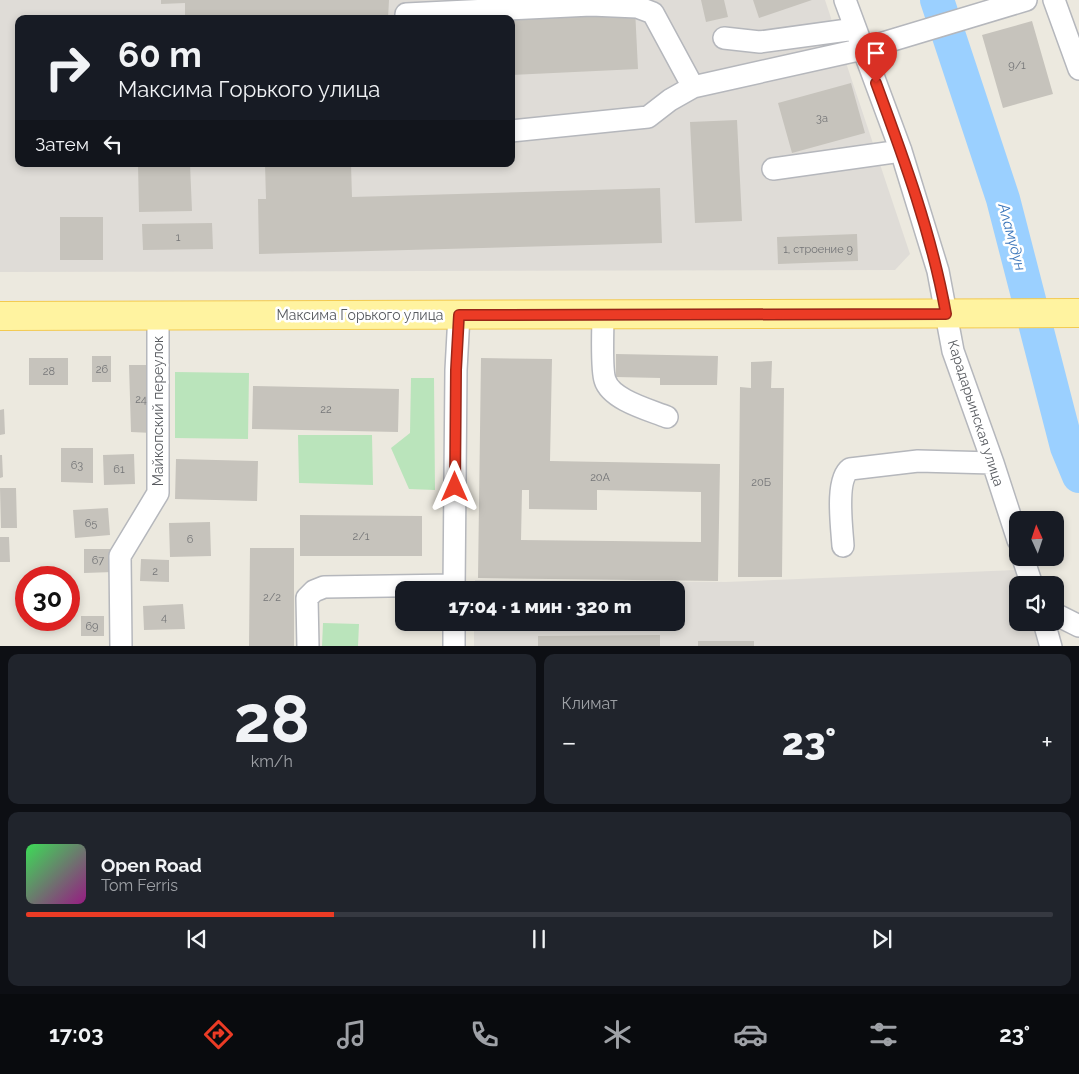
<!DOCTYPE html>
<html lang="ru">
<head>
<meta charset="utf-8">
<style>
	body { margin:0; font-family:Raleway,sans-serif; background:#20242c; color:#f1f3f6; height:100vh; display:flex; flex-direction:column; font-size:19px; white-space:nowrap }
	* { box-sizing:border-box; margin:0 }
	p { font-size:16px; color:#9ea1a6 }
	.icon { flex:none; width:28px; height:28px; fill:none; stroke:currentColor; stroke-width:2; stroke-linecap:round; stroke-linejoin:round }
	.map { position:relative; height:646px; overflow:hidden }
	.sheet { display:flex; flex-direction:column; gap:8px; padding:8px; background:#0d0f14; flex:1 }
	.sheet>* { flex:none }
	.top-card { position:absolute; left:15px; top:15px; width:500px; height:152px; border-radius:10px; box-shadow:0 2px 8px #0003; background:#171b24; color:#f1f3f6; overflow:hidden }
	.needle { width:32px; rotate:357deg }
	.fabs { position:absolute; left:1009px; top:511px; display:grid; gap:10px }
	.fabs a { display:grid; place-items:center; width:55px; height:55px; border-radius:10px; background:#171b24; box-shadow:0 2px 8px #0003; font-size:25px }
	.speed { position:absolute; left:15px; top:566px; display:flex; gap:10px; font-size:25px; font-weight:700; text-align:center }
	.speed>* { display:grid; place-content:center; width:65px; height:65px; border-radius:50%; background:#171b24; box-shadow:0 2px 8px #0003; line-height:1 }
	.speed .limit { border:8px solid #d22; background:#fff; color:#111 }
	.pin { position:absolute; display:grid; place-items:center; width:42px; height:42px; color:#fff; margin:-51px -21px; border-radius:50% 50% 50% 0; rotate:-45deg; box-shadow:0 0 5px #0007 }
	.pin .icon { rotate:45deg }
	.me { position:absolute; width:55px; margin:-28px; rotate:0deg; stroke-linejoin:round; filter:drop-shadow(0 0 4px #0008) }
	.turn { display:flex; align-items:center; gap:18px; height:105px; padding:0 20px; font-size:22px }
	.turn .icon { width:65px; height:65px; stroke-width:2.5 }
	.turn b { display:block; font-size:35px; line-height:42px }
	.then { display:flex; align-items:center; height:48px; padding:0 20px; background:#0003; gap:10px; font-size:19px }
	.big { font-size:38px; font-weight:800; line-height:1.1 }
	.sheet .widget { flex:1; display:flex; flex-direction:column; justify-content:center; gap:8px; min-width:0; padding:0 18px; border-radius:10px; background:#20242c }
	.sheet .dial { align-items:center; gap:0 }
	.dial b { font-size:65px; line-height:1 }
	.song { display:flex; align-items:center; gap:15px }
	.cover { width:60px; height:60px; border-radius:8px; background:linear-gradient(135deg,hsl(130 70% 55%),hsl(310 70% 35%)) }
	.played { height:5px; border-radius:2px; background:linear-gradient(90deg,#eb3b25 30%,#363941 30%) }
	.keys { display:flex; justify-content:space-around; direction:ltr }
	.heat { display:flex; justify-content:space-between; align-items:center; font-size:28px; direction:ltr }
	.sheet .tiles { flex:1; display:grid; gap:8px; grid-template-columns:1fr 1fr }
	.widget:last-child { grid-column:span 2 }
	.trip { position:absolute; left:395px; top:581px; width:290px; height:50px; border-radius:10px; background:#171b24; box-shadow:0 2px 8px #0003; font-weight:800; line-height:50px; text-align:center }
	.dock { display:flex; height:80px; justify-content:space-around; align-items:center; background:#090b0e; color:#9ea1a6 }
	.dock .icon { width:35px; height:35px }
	.dock .selected { color:#eb3b25 }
	.dock b { font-size:22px; color:#f1f3f6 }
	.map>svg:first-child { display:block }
	.industrial { fill:#dfdcd7; fill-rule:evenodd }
	.green { fill:#bae4bb }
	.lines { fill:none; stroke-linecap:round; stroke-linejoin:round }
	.river { stroke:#9bd0ff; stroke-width:34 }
	.building { fill:#c6c3bc; fill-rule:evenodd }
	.minor-casing { stroke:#b5b7bc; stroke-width:24 }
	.major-casing { stroke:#f3ca50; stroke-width:30 }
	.minor { stroke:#fff; stroke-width:21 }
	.major { stroke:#fff3a0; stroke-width:28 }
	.route-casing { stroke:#992618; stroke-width:12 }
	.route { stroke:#eb3b25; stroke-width:9 }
	.labels { text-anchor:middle; stroke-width:5; stroke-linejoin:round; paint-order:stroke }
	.number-label { font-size:11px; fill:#747577 }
	.street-label { font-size:14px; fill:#585b60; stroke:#fff }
	.water-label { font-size:15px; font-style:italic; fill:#3b75ba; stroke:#fff }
</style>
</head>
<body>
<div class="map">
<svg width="1079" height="647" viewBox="0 0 1079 647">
	<rect width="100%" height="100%" fill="#ece9df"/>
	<!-- industrial -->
	<path class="industrial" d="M0,0H825L910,254L895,270L0,272ZM19,19H511V164H19Z
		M1016,570L1021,585H1018V622L1033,623L1040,646L474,647V623L676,622V590H475V580L726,582Z"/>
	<!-- green -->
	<path class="green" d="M175,372L249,373L248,439L175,438Z
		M411,378H434L435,490L409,489L391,448L410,433Z
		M298,435H372L373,485L299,483Z
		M323,623L359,624L358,646H322Z"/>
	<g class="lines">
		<!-- river -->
		<path class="river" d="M937,0L1003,199L1067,447L1079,476"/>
	</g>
	<!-- building -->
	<path class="building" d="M161,0H389L388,19H185V3L161,4Z
		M701,0H724L728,17L706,22Z
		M753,0H812L759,18Z
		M635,9L638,69L511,75V19Z
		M1032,21L1053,94L1003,108L982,35Z
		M851,83L865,133L792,153L778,103Z
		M737,120L742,221L695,223L690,122Z
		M138,164H190L192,211L139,212Z
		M265,164H351L352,197L660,188L662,243L259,254L258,199H266Z
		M60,217H103V260H60Z
		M212,223L213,249L143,250L142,224Z
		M857,234L858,261L778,264L777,237Z
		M616,354L718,356L717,385H660V378L616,377Z
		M92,356H111V382H92Z
		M29,358H68V385H29Z
		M481,358L552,359L550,461L720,464L718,581L478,578ZM522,490H529V509L597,510V490L701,492V542L521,540Z
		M772,361L771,388H784L782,577H738L740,387L751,388V362Z
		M129,365H151L153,433L131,432Z
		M253,386L399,389L398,432L252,429Z
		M4,409L5,434L0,435V410Z
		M61,448H93V483L61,482Z
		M134,454L135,484L104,485L103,455Z
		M0,455H2L3,477L0,478Z
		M176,459L258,461L257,501L175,499Z
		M0,488H16L17,528H1Z
		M108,508L110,535L75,538L73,510Z
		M300,515L422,516V556H300Z
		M210,522L211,556L170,557L169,523Z
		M0,537H9L10,562H0Z
		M250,548H294V647H249Z
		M84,549H112L113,572L84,573Z
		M141,559L169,560V582L140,581Z
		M183,604L185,629L144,630L143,606Z
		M81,616H104V636H81Z
		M660,635V647H538V636Z
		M698,641H754V647H698Z"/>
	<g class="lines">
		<defs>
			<path id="minor" d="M845,0L901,151L938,271L953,351L993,463L1018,540
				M1054,0L1079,69
				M406,14L591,5L637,7L653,13L693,87
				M724,38L760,42L855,29
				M511,131L648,117L670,100L693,87L863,49L1026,0
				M773,169L901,151
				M603,314C603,329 601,369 605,380C611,400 650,410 667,417
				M843,546C842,528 835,480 850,469L918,461L993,463
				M1023,558L1032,585
				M454,590L456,370L459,315
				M1055,614L1079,626
				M1044,622L1051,647
				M121,647L120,556L158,493V315
				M308,647L307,598L314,591L324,587L454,585
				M454,647V622"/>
			<path id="major" d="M0,316L1079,313"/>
		</defs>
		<!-- minor casing -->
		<use href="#minor" class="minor-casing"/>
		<!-- major casing -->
		<use href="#major" class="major-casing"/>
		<!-- minor -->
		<use href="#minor" class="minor"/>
		<!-- major -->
		<use href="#major" class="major"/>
	</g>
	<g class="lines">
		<defs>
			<path id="route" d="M455,487L456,370L459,315L946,314C932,235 904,159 876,83"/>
		</defs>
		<!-- route casing -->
		<use href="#route" class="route-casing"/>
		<!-- route -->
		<use href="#route" class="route"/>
	</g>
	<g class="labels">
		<!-- number labels -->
		<g class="number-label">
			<text x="1017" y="69">9/1</text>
			<text x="822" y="122">3а</text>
			<text x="178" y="241">1</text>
			<text x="818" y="253">1, строение 9</text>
			<text x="102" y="373">26</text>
			<text x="49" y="375">28</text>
			<text x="141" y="403">24</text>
			<text x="326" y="413">22</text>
			<text x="77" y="469">63</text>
			<text x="119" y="473">61</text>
			<text x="600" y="481">20А</text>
			<text x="761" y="486">20Б</text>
			<text x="91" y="527">65</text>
			<text x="361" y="540">2/1</text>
			<text x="190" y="543">6</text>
			<text x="98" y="564">67</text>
			<text x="155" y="575">2</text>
			<text x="272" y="601">2/2</text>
			<text x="164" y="621">4</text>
			<text x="92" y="630">69</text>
		</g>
		<!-- street labels -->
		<g class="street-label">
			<text x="360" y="320">Максима Горького улица</text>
			<text transform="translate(158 411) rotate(-90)" y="5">Майкопский переулок</text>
			<text transform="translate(976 413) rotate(72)" y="5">Карадарьинская улица</text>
		</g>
		<!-- water labels -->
		<g class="water-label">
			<text transform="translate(1012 237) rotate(75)" y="5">Аламүдүн</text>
		</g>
	</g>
</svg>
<div class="fabs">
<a><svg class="needle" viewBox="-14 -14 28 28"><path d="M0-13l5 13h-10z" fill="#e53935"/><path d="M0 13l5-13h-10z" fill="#9ea1a6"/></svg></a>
<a><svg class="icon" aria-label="sound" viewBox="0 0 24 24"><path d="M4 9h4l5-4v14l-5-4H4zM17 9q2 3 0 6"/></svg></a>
</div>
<div class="speed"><div class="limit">30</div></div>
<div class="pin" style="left:876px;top:83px;background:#d93025"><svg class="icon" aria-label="arrive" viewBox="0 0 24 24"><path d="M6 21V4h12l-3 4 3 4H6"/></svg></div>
<svg class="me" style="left:455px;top:487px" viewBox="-20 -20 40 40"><path d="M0-17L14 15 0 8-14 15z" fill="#eb3b25" stroke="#fff" stroke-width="4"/></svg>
<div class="trip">17:04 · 1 мин · 320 m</div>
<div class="top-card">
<div class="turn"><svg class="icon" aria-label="right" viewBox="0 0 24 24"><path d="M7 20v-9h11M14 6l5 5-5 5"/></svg><div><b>60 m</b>Максима Горького улица</div></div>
<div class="then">Затем<svg class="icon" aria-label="left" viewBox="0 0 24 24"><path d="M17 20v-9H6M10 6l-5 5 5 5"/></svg></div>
</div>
</div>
<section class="sheet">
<div class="tiles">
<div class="widget dial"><b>28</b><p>km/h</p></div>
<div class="widget"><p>Климат</p>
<div class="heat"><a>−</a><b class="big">23°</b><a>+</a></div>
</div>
<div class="widget">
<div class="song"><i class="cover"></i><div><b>Open Road</b><p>Tom Ferris</p></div></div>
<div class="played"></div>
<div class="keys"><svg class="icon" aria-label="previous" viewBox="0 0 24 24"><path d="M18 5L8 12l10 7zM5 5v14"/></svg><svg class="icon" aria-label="pause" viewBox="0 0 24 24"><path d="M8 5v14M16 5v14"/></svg><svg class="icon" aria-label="next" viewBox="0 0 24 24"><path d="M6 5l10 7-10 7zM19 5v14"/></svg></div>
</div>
</div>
</section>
<nav class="dock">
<b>17:03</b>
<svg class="icon selected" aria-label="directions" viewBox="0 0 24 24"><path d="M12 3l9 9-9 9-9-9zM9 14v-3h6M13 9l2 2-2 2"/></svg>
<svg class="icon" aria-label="music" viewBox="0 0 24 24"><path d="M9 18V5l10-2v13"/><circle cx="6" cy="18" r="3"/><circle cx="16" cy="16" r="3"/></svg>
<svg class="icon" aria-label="phone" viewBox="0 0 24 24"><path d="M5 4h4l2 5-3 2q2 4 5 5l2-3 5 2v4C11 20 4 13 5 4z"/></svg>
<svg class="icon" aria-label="climate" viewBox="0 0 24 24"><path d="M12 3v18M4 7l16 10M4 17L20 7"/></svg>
<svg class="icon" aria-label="car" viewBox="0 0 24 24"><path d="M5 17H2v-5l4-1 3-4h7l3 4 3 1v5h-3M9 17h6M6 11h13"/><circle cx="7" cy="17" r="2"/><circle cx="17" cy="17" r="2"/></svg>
<svg class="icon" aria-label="filters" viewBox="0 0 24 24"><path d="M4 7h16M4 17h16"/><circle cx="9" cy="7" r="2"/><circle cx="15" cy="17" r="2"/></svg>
<b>23°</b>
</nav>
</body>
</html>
